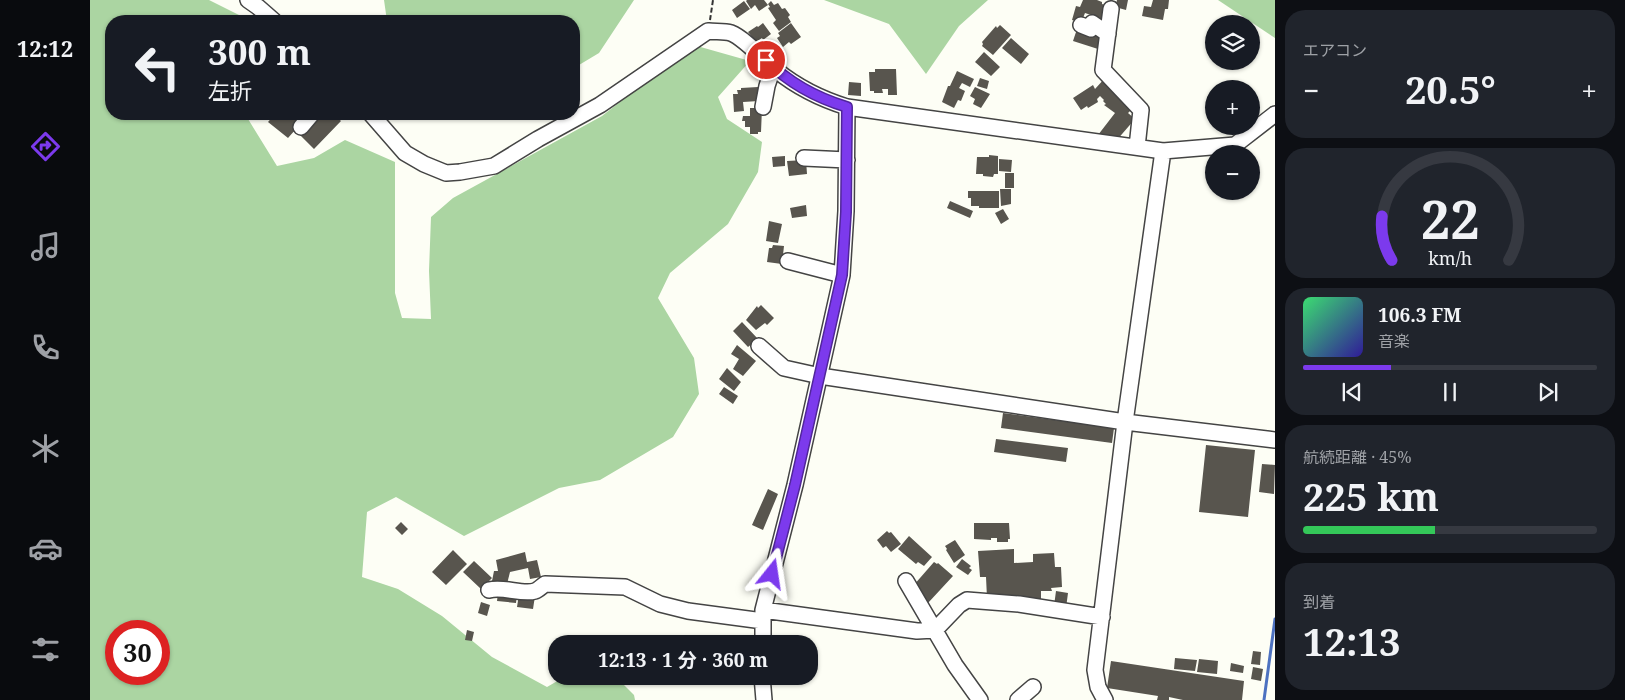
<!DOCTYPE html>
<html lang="ja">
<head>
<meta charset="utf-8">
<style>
	body { margin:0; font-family:"Noto Serif","Noto Sans JP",serif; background:#20242c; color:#f1f3f6; height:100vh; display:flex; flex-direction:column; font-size:19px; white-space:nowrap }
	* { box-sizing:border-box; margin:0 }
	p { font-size:16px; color:#9ea1a6 }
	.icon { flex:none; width:28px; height:28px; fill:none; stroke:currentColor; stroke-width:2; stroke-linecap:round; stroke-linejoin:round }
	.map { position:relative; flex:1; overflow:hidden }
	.details { display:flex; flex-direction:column; gap:10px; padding:10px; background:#0d0f14; width:350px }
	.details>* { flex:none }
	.top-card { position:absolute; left:15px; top:15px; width:475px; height:105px; border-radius:20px; box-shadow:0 1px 4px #0004; background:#171b24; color:#f1f3f6; overflow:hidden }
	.controls { position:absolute; left:1115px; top:15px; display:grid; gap:10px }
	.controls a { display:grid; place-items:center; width:55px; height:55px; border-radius:50%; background:#171b24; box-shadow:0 1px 4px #0004; font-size:25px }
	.speed { position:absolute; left:15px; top:620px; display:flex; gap:10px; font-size:25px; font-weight:700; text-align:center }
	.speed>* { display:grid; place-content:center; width:65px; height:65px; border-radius:50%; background:#171b24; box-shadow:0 1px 4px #0004; line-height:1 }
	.speed .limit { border:8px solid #d22; background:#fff; color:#111 }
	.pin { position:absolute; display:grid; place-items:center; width:42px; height:42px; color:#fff; margin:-21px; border:2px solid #fff; border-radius:50%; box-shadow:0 1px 5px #0007 }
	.me { position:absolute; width:55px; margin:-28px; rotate:15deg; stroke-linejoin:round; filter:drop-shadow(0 0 4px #0008) }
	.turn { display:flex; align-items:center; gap:18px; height:105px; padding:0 20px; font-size:22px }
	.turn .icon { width:65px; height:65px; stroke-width:2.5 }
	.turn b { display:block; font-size:35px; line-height:42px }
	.big { font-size:38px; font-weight:700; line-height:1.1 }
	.details .card { flex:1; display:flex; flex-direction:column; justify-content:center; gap:8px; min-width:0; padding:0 18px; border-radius:20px; background:#20242c }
	.details .dial { align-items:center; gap:0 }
	.dial svg { height:130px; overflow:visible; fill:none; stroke:#363941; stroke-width:7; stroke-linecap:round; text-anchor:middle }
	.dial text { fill:#f1f3f6; stroke:none }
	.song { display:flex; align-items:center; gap:15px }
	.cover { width:60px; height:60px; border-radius:8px; background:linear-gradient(135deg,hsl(140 70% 55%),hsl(250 70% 35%)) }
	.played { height:5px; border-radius:2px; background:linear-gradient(90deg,#7c3aed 30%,#363941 30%) }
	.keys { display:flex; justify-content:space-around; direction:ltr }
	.heat { display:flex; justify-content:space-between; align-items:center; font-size:28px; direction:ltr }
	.charge { height:8px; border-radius:4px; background:linear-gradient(90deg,#34c759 45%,#363941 0) }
	.trip { position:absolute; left:458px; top:635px; width:270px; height:50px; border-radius:20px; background:#171b24; box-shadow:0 1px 4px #0004; font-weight:700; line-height:50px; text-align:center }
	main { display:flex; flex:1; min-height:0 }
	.tabs { display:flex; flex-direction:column; width:90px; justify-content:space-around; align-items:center; background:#090b0e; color:#9ea1a6 }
	.tabs .icon { width:35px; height:35px }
	.tabs .current { color:#7c3aed }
	.tabs b { font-size:22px; color:#f1f3f6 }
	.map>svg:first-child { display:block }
	.forest { fill:#abd5a2; fill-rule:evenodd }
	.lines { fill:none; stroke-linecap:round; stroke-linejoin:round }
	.stream { stroke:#4d72c1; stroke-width:3 }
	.building { fill:#58554e }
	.minor-casing { stroke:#444; stroke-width:18 }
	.path { stroke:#333; stroke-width:2; stroke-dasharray:5 2.5; stroke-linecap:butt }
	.minor { stroke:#fff; stroke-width:15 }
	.route-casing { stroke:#51269a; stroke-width:12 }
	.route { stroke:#7c3aed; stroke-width:9 }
</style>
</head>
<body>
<main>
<nav class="tabs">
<b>12:12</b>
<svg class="icon current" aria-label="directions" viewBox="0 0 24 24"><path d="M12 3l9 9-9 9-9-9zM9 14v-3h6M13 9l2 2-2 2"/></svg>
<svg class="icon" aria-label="music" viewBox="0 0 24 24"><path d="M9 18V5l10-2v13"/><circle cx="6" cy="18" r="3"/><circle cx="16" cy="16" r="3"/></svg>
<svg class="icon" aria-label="phone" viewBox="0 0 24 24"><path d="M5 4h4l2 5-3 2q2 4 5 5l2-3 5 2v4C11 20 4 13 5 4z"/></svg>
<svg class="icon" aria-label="climate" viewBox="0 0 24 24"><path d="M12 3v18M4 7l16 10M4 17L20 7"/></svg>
<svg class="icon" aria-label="car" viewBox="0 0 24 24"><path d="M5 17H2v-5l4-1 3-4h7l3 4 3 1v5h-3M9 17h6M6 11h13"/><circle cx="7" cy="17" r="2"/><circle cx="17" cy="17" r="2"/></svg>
<svg class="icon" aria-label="filters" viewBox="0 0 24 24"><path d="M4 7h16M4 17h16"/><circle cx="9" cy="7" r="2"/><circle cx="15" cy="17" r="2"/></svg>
</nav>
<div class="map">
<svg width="1185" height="700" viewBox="0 0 1185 700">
	<rect width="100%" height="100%" fill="#fdfef5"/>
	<!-- forest -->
	<path class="forest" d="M0,0H119L153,17L155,21H21V114H155L187,166L224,158L255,140L305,162V293L312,318L341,319L339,271L341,217L363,198L512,116L568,72L607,46L660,61L628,97L637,119L672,142L668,172L638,224L580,273L568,298L604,358L609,394L583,437L510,480L469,488L374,536L306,497L277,512L272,577L308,589L352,616L402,657L457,687L476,676H525L544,695L545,700H0ZM26,631H69V674H26Z
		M294,0H544L509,53L484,68V21H297Z
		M734,0H898L869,26L836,74L799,24Z
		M1128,0H1185V38Z"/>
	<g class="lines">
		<!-- stream -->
		<path class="stream" d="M1174,700L1185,619"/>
	</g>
	<!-- building -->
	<path class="building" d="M657,0H674L678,5L669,11L665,5L661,9L656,1Z
		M993,0H1007L1012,2V4L1018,6L1013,19L995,13L991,23L982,20L986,6L990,7Z
		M1027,0H1038L1036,10L1025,7Z
		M1063,0H1079L1078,9H1075L1073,20L1052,16L1054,6L1061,7Z
		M654,1L660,9L647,18L642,10Z
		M681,1L684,5L688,3L692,9L695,8L700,15L698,17L701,22L689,31L683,23L686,20L678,8L680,7L678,4Z
		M673,23L681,34L673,40L672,38L666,42L658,32L667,26L668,27Z
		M701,23L711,37L701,44L699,42L693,47L687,38L690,36L688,33Z
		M910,25L921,35L903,55L892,46L893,44L892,42L906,26L907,28Z
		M987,29L1012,35L1008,49L983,41Z
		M921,38L939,54L931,64L912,48Z
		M894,52L910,67L901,76L885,62Z
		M785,69H806L807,95H798V89H792L793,93H784V91H780L779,72H785Z
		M867,71L884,79L880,87L872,83L869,88L875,91L871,101L868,100L864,108L852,102L858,86H860Z
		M890,78L899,81L897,89L887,86Z
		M1015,78L1045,106L1038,113L1045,119L1026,141L1008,135L1025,113L1014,105L1016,104L1013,101L1014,100L1010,96L1007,99L1008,102L998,108L997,106L991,110L983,98L1003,85L1005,89Z
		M759,82L771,83V96L758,95Z
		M668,87L669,101L653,102L654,111L644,112L643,94H648L647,90H651V88Z
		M885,87L900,94L891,108L883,104L885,99L880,96Z
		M660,108H672L671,132H668V134H660V127H655V121H652L653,116H660Z
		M185,114H191L196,119L200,114H206L213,121L198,138L178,122Z
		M228,114H246L245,115L251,121L224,149L209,134Z
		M899,155L908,156V174H904L903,177L893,176V174H886L887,157H899Z
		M695,156V166L683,167L682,157Z
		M909,159L922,160L921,172L909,171Z
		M716,160L717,174L699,176L697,161Z
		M915,173H924V188H915Z
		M910,189H921V204L911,206Z
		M878,191H909V208H889V206H881V198H878Z
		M860,201L883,211L880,218L857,208Z
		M716,205L717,216L702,218L700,208Z
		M913,209L919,219L911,224L905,213Z
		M679,221L692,224L688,243L676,241Z
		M683,245L694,246L692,264L677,262L679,248H682Z
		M671,305L684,318L677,325L675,323L666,330L656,320L667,306L668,308Z
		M652,322L668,339L658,347L643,331Z
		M647,345L666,361L653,376L643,369L649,359L641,354Z
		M637,368L651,382L644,391L629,379Z
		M634,387L648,396L643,404L629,394Z
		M913,413L1024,428L1022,443L911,428Z
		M906,439L978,448L976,462L904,452Z
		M1116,445L1165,450L1158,517L1109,512Z
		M1172,464L1185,465L1184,494L1169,492Z
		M678,489L688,494L673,530L662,525Z
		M311,522L318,529L312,535L305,528Z
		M884,523H919L920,539H918V542H907V538H901V540L884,539Z
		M797,531L799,533L801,532L811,544L801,552L796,546L793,548L787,540Z
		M819,536L842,557L834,566L828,562L826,564L808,549Z
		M865,540L875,555L864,563L856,550L857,549L855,546Z
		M924,549V563L943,562V554L964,553L965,567H971L972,587L961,588L962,591H951V600L897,598L896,577H890L888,551Z
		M363,550L377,564L356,585L342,572Z
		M435,552L437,562L447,560L451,577L440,579L438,568L420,572L417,584L402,581L404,571H408L406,560Z
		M872,559L881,566L879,568L882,570L878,575L866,567Z
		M384,561L402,578L391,589L373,572Z
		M844,562L847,564L848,563L863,576L838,603L825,591L823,586Z
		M966,591L978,593L976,608L964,606Z
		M408,592L427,594L426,603L407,601Z
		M429,594L445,596L443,609L427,607Z
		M391,602L400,605L397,616L388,613Z
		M377,630L384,632L382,641L375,640Z
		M1163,651L1171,652L1170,665L1161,664Z
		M1085,658L1107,660L1105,671L1084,669Z
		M1109,659L1128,661L1127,674L1107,672Z
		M1021,661L1154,681L1152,700H1093L1079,697V700H1067L1068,696L1017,688Z
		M1141,663L1154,666L1153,673L1140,671Z
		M1163,667L1173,669L1171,681L1161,679Z"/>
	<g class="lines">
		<defs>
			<path id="minor" d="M158,0L168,7L184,21
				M1021,9L1013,70L1051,110L1047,147
				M991,25L1001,29L1002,23L1018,34
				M673,107L677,86L683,68
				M281,114L315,153L334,164L356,173L370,172L404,166L448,139L510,105L618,31C625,32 634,31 641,33C654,38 675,61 686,70C707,87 731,99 757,107L1073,151L1145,145L1185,114
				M211,127L222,114
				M714,158L757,160
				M698,261L752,275
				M669,346L694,368L730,376L1035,422L1185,440
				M816,581L865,665L890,700
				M399,590C414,586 432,595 445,591C448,590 452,586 455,584L535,587L570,604L598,611L673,621
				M673,610L827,631L845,630L869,605L877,600L929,604L1012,617
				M673,644V610L705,485L752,275L756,211L757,107
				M672,676L674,700
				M928,700L943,687
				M1015,700L1008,687L1005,670L1035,422L1073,151"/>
		</defs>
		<!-- minor casing -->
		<use href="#minor" class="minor-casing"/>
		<!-- path -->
		<path class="path" d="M620,20L623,0"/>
		<!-- minor -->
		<use href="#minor" class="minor"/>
	</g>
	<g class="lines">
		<defs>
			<path id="route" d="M676,60C699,83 727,98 757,107L756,212L752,275L705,485L682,574"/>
		</defs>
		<!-- route casing -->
		<use href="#route" class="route-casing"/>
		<!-- route -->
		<use href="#route" class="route"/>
	</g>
</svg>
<div class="controls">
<a><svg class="icon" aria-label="layers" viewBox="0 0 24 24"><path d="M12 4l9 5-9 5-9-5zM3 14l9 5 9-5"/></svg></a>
<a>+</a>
<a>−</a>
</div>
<div class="speed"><div class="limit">30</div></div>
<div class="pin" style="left:676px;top:60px;background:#d93025"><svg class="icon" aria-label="arrive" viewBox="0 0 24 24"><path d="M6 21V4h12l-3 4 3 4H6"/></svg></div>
<svg class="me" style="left:682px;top:574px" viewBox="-20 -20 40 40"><path d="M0-17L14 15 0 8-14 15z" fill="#7c3aed" stroke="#fff" stroke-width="4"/></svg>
<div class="trip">12:13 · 1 分 · 360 m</div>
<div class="top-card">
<div class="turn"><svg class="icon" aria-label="left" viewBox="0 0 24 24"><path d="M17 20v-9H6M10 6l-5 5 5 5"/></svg><div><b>300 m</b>左折</div></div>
</div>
</div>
<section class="details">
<div class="card"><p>エアコン</p>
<div class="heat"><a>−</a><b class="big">20.5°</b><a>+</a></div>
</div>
<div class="card dial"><svg viewBox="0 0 100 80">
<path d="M14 69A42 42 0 1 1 86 69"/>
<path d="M14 69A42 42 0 0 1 8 42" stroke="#7c3aed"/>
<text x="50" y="56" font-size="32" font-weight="700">22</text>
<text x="50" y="72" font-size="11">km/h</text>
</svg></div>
<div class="card">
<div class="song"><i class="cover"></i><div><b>106.3 FM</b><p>音楽</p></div></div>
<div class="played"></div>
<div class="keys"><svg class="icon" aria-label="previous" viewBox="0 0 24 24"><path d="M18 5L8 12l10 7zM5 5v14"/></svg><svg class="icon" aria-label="pause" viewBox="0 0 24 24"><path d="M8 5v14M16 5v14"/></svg><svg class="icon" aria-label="next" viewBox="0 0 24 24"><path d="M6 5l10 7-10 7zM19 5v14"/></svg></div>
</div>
<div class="card"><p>航続距離 · 45%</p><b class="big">225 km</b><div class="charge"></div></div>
<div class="card"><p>到着</p><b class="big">12:13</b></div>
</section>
</main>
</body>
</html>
